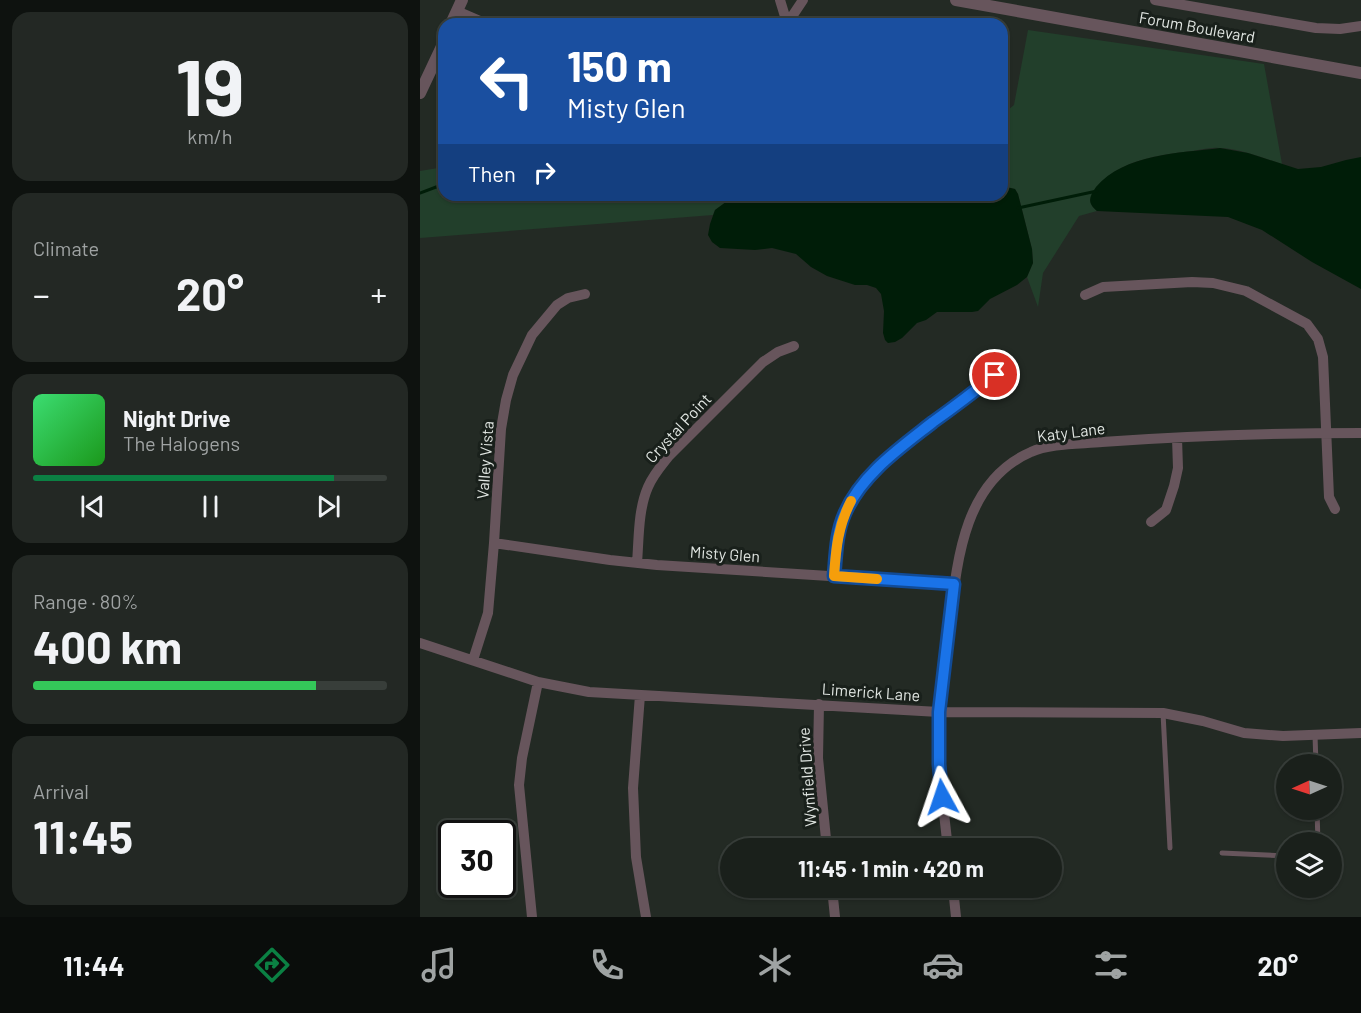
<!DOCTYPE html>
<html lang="en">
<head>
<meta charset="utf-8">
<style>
	body { margin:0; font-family:Barlow,sans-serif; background:#232824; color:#f1f3f6; height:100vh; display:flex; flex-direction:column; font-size:22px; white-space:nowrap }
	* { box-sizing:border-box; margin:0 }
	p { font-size:20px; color:#9fa3a3 }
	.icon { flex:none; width:33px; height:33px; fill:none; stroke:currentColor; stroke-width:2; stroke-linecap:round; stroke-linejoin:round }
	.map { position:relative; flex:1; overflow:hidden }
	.details { display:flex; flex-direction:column; gap:12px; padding:12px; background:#0e120f; width:420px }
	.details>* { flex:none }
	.guide { position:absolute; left:18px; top:18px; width:570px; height:183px; border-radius:18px; box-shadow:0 2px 4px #0004,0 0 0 2px #383e3a; background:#1a4fa0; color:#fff; overflow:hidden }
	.needle { width:39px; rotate:267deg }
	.tools { position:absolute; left:856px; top:754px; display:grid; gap:12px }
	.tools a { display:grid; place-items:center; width:66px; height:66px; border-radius:50%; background:#1a201b; box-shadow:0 2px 4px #0004,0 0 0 2px #383e3a; font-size:30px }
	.speed { position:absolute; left:18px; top:820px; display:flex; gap:12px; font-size:30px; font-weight:700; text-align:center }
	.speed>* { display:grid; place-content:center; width:78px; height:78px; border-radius:50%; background:#1a201b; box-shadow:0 2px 4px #0004,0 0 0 2px #383e3a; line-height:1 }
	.speed .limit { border:3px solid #111; border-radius:9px; background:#fff; color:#111 }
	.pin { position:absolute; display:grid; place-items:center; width:51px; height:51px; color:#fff; margin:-26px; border:3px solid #fff; border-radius:50%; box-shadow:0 2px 6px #0007 }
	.me { position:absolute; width:66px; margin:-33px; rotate:355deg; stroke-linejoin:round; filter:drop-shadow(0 0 4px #0008) }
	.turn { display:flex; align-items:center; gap:21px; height:126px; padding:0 30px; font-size:27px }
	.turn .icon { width:78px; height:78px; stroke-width:2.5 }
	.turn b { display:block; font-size:42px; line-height:51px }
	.then { display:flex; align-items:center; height:57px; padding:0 30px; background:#0003; gap:12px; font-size:22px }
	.big { font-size:45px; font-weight:700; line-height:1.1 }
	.details .tile { flex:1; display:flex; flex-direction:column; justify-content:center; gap:9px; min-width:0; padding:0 21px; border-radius:18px; background:#232824 }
	.details .dial { align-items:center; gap:0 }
	.dial b { font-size:78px; line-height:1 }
	.song { display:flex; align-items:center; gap:18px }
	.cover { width:72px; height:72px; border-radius:9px; background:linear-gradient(135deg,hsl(140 70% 55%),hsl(120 70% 35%)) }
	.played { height:6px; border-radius:3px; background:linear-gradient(90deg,#0b8043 85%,#383e3a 85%) }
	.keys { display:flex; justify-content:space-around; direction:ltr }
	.heat { display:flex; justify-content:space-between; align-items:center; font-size:33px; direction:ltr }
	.charge { height:9px; border-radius:4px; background:linear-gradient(90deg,#34c759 80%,#383e3a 0) }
	.trip { position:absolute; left:300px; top:838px; width:342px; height:60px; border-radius:30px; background:#1a201b; box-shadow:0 2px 4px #0004,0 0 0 2px #383e3a; font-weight:700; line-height:60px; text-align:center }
	.tab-bar { display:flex; height:96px; justify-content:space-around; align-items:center; background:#0a0d0b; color:#9fa3a3 }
	.tab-bar .icon { width:42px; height:42px }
	.tab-bar .on { color:#0b8043 }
	.tab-bar b { font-size:27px; color:#f1f3f6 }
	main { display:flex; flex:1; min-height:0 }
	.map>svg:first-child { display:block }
	.green { fill:#223f2b }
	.water { fill:#001d08 }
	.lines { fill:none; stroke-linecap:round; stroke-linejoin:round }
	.stream { stroke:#001d08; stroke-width:3 }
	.service { stroke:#67555c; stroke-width:5 }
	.minor { stroke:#67555c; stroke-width:10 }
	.tertiary { stroke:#67555c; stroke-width:12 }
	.route-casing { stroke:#114b97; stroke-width:15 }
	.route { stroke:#1a73e8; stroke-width:10 }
	.slow { stroke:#f59e0b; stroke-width:10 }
	.labels { text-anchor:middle; stroke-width:6; stroke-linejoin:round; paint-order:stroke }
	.street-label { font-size:16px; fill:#e1e6e2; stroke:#19201b }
</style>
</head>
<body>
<main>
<section class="details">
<div class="tile dial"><b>19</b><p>km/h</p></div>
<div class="tile"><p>Climate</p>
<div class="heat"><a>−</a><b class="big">20°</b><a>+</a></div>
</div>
<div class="tile">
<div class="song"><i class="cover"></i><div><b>Night Drive</b><p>The Halogens</p></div></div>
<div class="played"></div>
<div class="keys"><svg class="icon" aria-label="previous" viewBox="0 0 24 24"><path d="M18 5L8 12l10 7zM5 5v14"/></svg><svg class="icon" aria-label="pause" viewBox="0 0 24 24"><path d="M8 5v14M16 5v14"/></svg><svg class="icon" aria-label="next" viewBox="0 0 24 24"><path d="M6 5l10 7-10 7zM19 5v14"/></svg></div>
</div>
<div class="tile"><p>Range · 80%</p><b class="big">400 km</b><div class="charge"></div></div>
<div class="tile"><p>Arrival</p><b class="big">11:45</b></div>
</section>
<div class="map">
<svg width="941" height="917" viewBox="0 0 941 917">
	<rect width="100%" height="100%" fill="#232a24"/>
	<!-- green -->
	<path class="green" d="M608,30L844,64L862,164C843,158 819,148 799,148C790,147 781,150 772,151C738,155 699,160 676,188C669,197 668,204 677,211L659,216L623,273L618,307L607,277L613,263L612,249L598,194L595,189L582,186V115L594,105Z
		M24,167V195H493L471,200H431L335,196L310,199L295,210L293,215L0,238V171Z"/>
	<!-- water -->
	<path class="water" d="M800,148L828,153L878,169L901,167L926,160L941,157V289L892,262L842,230L808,217L677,211C667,203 669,197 676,187C704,154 760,153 800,148Z
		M582,186L595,189L598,194L612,249L613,263L607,277L597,285L570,299L558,311L552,312H517L506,320L497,323L482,338L475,342L468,343L465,340L463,333L464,311L461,294L456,288L447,285H435L407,276L391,267L376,254L352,248L335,250L300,248L292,242L288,235L290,224L295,210L310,199L335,196L431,200H471L493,195H582Z"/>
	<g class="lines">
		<!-- stream -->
		<path class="stream" d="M0,193L24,184
			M322,195L332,198
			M598,208L677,191"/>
		<!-- service -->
		<path class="service" d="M743,713L750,848
			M895,735L896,765
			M897,810L898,843
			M802,853L867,856"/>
		<!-- minor -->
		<path class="minor" d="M360,0L367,23
			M735,0L896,28L920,29L941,26
			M37,11L67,24
			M367,24L383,0
			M665,295L683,287L772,282L793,283L826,291L887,324L898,339L903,357L909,497L915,509
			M731,522L746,510L754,486L758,468L757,438
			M74,543L190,560L237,565L535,584
			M217,563C219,538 218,510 228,487C233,475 241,466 249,456L343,362L358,352L374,346
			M414,576C416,555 416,533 425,513C441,475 478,450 510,425C531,408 553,392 575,375
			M0,643L118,682L169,692L519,712L743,713L783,721L824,733L863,736L941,733
			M53,660L68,613L74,543L81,429L86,400L93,375L112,335L137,305L148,298L165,294
			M220,695L213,788L216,857L226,917
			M399,704L398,758L407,849
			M528,849C523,804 517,759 519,713C520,683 526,653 530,623C537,560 544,481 611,452C629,443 662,444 682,442C768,436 855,433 941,433
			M412,888L415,917
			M533,888L536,917
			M112,917L99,785L102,758L118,682"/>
		<!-- tertiary -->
		<path class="tertiary" d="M536,0L941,73
			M31,24L42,0
			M0,93L24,42"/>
	</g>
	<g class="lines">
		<defs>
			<path id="route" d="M522,797L519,764V712L534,584L414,576C416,555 416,533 425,513C442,474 480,448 513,422C534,407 555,391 575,375"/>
		</defs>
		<!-- route casing -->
		<use href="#route" class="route-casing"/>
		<!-- route -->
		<use href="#route" class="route"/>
		<!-- slow -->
		<path class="slow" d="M431,501C418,526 416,548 414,576L457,579"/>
	</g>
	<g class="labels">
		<!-- street labels -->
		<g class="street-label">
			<text transform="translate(777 27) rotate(10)" y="6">Forum Boulevard</text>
			<text transform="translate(258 428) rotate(-47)" y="6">Crystal Point</text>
			<text transform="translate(651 432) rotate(-7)" y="6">Katy Lane</text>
			<text transform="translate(65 460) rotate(-86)" y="6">Valley Vista</text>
			<text transform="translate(305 554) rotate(4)" y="6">Misty Glen</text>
			<text transform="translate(451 692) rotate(4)" y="6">Limerick Lane</text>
			<text transform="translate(387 777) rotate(-94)" y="6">Wynfield Drive</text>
		</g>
	</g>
</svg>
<div class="tools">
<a><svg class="needle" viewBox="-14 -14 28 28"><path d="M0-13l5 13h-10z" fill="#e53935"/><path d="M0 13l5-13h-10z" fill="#9fa3a3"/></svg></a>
<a><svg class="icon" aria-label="layers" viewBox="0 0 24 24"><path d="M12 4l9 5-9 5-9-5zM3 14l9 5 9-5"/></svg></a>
</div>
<div class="speed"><div class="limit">30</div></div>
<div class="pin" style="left:575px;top:375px;background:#d93025"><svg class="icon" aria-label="arrive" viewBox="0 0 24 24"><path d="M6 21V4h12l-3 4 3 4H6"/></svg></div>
<svg class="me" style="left:522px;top:797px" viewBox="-20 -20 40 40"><path d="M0-17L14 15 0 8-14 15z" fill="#1a73e8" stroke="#fff" stroke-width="4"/></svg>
<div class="trip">11:45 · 1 min · 420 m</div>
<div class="guide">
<div class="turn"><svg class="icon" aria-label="left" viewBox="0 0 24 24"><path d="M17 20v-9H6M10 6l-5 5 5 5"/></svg><div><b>150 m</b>Misty Glen</div></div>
<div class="then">Then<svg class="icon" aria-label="right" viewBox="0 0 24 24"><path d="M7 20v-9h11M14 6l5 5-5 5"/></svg></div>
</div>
</div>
</main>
<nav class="tab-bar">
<b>11:44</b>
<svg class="icon on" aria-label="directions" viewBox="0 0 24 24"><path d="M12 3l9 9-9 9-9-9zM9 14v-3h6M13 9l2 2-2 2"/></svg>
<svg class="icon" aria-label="music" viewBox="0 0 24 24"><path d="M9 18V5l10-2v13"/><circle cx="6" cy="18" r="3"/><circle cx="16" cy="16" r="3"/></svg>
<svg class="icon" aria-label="phone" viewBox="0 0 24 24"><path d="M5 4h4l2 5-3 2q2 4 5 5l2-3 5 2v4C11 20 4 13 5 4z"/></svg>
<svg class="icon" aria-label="climate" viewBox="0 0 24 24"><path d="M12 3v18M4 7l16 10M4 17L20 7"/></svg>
<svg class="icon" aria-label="car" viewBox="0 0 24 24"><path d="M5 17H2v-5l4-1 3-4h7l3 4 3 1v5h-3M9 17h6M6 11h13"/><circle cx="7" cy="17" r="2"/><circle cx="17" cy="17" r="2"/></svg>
<svg class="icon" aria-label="filters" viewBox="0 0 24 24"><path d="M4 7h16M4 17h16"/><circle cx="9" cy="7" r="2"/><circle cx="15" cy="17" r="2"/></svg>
<b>20°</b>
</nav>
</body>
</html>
